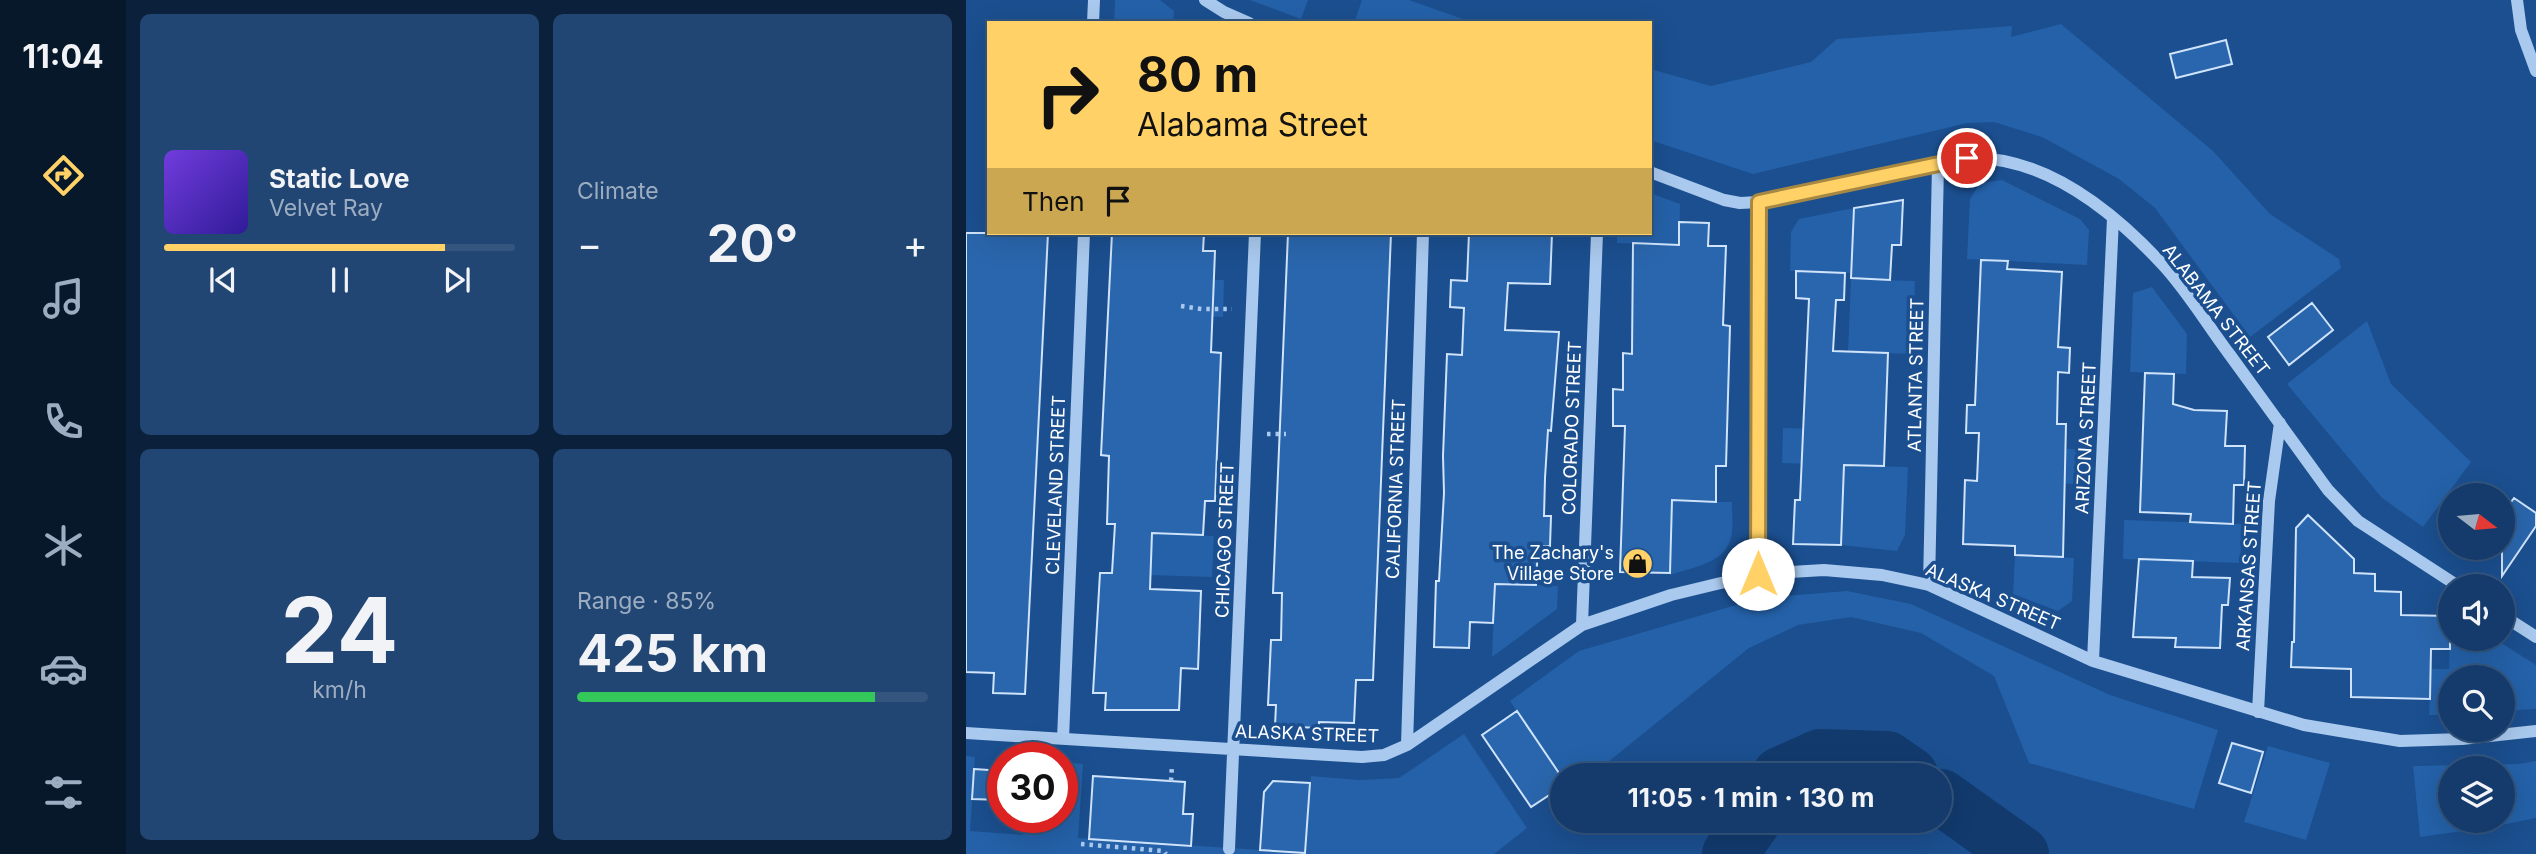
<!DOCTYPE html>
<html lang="en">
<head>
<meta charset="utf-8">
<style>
	body { margin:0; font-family:Inter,sans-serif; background:#214673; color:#f1f3f6; height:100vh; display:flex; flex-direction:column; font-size:26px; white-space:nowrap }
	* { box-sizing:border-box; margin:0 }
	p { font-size:23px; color:#9dadc1 }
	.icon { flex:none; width:38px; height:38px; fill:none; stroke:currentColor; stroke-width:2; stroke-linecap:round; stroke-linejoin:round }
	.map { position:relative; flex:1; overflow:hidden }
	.details { display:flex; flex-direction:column; gap:14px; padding:14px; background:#0b203b; width:840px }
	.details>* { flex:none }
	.guide { position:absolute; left:21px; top:21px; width:665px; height:214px; border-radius:0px; box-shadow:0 7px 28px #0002,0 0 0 2px #33557e; background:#ffd166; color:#111; overflow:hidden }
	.needle { width:46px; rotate:106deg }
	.controls { position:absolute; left:1472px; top:483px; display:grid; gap:14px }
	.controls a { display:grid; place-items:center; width:77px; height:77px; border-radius:50%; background:#143b6b; box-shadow:0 7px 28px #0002,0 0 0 2px #33557e; font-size:35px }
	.speed { position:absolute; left:21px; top:742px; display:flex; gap:14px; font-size:35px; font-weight:700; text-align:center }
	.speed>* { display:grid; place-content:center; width:91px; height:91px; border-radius:50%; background:#143b6b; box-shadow:0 7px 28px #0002,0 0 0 2px #33557e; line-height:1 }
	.speed .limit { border:10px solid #d22; background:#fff; color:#111 }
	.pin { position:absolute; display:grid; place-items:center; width:60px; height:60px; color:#fff; margin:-30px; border:4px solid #fff; border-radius:50%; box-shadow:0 2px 7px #0007 }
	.me { position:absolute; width:77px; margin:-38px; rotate:0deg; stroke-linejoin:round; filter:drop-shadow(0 0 5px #0008) }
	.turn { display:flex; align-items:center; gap:24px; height:147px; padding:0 35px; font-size:32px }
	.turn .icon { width:91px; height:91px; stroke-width:2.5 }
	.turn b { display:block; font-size:49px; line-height:60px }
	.then { display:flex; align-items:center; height:66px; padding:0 35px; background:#0003; gap:14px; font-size:26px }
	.big { font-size:52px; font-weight:700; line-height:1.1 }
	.details .tile { flex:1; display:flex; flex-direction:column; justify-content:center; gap:10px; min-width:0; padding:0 24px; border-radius:10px; background:#214673 }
	.details .dial { align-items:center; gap:0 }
	.dial b { font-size:91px; line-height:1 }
	.song { display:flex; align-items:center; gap:21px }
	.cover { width:84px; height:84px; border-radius:10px; background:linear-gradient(135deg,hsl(260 70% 55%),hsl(250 70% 35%)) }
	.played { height:7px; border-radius:4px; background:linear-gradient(90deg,#ffd166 80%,#33557e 80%) }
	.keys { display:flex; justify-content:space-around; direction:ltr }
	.heat { display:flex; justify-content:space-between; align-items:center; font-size:38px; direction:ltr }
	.charge { height:10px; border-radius:5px; background:linear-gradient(90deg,#34c759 85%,#33557e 0) }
	.details .tiles { flex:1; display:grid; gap:14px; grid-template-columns:repeat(2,1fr) }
	.trip { position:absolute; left:584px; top:763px; width:402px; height:70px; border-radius:35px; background:#143b6b; box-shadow:0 7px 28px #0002,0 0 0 2px #33557e; font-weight:700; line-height:70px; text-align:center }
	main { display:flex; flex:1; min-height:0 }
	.menu { display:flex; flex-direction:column; width:126px; justify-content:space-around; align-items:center; background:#08182b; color:#9dadc1 }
	.menu .icon { width:49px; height:49px }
	.menu .selected { color:#ffd166 }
	.menu b { font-size:32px; color:#f1f3f6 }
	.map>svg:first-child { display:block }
	.green { fill:#2461a8; fill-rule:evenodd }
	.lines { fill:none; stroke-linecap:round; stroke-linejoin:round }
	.river { stroke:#123a6d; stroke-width:56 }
	.building { fill:#2a66ad; stroke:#cfe3fa; stroke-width:2 }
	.path { stroke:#a9c9ee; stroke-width:4.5; stroke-dasharray:3.5 5; stroke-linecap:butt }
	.minor { stroke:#a9c9ee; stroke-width:12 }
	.route-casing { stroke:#a68842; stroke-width:18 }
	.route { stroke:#ffd166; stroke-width:12 }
	.labels { text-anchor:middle; stroke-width:7; stroke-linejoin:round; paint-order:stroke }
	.street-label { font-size:18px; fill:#fff; stroke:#1b4f8f }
	.poi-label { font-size:18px; fill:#fff; stroke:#1b4f8f; text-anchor:end }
</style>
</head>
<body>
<main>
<nav class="menu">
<b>11:04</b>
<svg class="icon selected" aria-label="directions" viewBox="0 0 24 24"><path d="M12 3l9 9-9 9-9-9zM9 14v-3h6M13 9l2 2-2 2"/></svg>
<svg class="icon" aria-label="music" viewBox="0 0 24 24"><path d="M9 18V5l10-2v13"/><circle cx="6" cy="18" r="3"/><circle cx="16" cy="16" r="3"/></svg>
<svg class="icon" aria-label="phone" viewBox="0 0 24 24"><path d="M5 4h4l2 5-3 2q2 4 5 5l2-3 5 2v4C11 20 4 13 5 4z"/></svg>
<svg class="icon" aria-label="climate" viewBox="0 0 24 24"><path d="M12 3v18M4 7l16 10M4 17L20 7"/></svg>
<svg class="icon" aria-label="car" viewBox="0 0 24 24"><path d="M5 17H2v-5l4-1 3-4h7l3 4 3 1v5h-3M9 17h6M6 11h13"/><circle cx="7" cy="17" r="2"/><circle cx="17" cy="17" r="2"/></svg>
<svg class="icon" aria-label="filters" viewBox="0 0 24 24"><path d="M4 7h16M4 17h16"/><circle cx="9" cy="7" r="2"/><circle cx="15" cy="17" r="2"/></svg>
</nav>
<section class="details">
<div class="tiles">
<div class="tile">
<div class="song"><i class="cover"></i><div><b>Static Love</b><p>Velvet Ray</p></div></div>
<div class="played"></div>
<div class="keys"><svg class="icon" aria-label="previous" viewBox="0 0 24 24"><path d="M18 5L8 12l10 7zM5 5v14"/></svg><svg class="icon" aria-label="pause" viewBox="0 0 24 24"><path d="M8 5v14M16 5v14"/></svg><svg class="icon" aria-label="next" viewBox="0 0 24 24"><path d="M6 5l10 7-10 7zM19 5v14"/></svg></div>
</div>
<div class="tile"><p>Climate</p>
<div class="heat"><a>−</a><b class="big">20°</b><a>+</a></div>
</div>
<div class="tile dial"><b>24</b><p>km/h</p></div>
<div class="tile"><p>Range · 85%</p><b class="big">425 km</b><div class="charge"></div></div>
</div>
</section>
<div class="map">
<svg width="1570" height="854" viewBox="0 0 1570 854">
	<rect width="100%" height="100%" fill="#1b4f8f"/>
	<!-- green -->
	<path class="green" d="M149,0H194L208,11L207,23H148Z
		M284,0H342L335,19Z
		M396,0H443L508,23H388Z
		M1095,24L1247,151L1304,214L1373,259L1375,268L1284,337L1189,208L1153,179L1076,137L1028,122L1001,123L787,174L684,140V69L745,86L845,62L871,39L1046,26L1045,37Z
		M1036,180L1114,219L1123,230L1121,265L1001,259L1004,199L1014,183Z
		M684,193L714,204L713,245L651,243V233H684Z
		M888,208L886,273L824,271L825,232L833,219Z
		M197,278L258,280L257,317L195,315Z
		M885,279L949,281L946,354L882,352Z
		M1186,287L1221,334L1220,374L1164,372L1167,293Z
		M1401,321L1425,384L1505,462L1457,527L1416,498L1321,384Z
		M817,428L880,430L878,465L942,467L939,535L931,551L875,545L878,465L816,463Z
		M1053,448L1113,449L1111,484L1052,482Z
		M706,501L766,502C766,514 768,530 764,541C757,564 723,568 704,575Z
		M1158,520L1276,524L1274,563L1157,559Z
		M186,533L248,536L246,577L184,575Z
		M1049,555L1108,558L1106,601L1092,611L1047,594Z
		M529,583L592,586L591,609L526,657Z
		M881,591L945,604L1144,695L1252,730L1228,809L1063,763L1028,676L955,633L885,617L832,625L783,648L626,775H597V779L544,701L613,651L794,598Z
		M1484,626V639H1529L1570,665V709L1537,711L1536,677H1484V715H1463L1465,669H1483Z
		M498,734L561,828L528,854H0V756L9,757L4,831L57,835L59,817H96V762L117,764L112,838L339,853L345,776L393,780L433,778Z
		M1302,746L1364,763L1340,840L1278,822Z
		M1570,761V818L1525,827L1454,837L1447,766L1553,764ZM1484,768H1536V821H1484Z"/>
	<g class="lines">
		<!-- river -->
		<path class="river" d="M814,775L854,757L921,759L944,775
			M975,797L1055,854
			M764,854L787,821"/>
	</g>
	<!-- building -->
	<path class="building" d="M1260,40L1266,64L1210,78L1204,54Z
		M937,200L935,245H926L924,280L885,278L888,208Z
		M713,222L743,223L742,246H760L757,325L764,326L760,466H750V502L706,500L704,573L654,572L659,426H647V389L657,390V353L666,354L667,243L713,245Z
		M0,233H82L59,694L27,693L28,673L0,672Z
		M146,233H238L237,251H249L245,352L255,353L249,501H239L237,535L186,533L184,589L235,591L232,669L215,668L213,710H139L140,693H127L134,573H146L149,524H141L143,456L135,455Z
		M322,233L380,235V233H425L407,680H390L388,723L353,722V728L309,726L310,705H302L305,640H315L316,593H307Z
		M503,233H586L584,284L542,283L539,330L593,332L585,431L582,430L579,478L578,516H585L584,546H572L570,585L529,584L527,623L504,622L503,648L468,647L470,581H473L478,493L477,456L481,354L496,355L498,308L484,307L485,280L501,281Z
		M1015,260L1042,261L1041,269L1096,272L1092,347L1104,348L1103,373L1092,372L1091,424H1100L1097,557L1049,555V546L997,544L999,480L1011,481L1013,433H1000L1001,405H1009Z
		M830,271L879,273L878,300H870L867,351L922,353L918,466L878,465L875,545L827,544L829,500H834L843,299L830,298Z
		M1346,303L1367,330L1323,365L1302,337Z
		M1179,373L1208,374L1207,404L1228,410L1261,411L1259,446H1279L1278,485H1268L1267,524L1224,522L1225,514L1174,512Z
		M1548,498L1570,513V526L1536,576V514Z
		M1342,515L1388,559V573L1409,574V591L1435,592V615L1484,616V649H1465L1464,699L1385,697V669L1325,667L1326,642H1328L1330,528Z
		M1173,559L1227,561L1226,577L1264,578L1262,605H1256L1254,648L1209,647L1210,638L1167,637Z
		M551,711L597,779V786L565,807L516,735Z
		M1266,743L1297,752L1285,793L1253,783Z
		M8,769L37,771V800L6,799Z
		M127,776L219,782L217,814H227L225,846L123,839Z
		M307,781L344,783L339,853L294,850L298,792Z"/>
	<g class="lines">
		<!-- path -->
		<path class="path" d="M215,306L236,309H266
			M301,434H320
			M205,781L206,765
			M115,844L198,851L200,854"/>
		<!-- minor -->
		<path class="minor" d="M239,0L258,12L283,23
			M1551,0L1555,30L1570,71
			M127,23L128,0
			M684,172L758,200L774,203L793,202L1001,158C1078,155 1148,212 1197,265C1222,292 1242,326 1264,355C1297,400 1329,445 1362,490L1392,521L1492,586
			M792,574L793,202
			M963,585L972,165
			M1536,615L1570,637
			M616,625L631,233
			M1127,661L1147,218
			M1292,712L1303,501L1314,423
			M0,733L396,757L418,755L441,745L616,625L705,595L792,574L858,570L916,575L963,585L1127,661L1338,725L1434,741L1496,739L1570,731
			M97,739L118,233
			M441,745L457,233
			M263,849L289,233"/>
	</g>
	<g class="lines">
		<defs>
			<path id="route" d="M792,574L793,202L1001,158"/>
		</defs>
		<!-- route casing -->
		<use href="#route" class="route-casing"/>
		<!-- route -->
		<use href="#route" class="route"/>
	</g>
	<!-- icons -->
	<defs>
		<symbol id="shop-disc" viewBox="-11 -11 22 22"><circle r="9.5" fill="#ffd166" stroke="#1b4f8f"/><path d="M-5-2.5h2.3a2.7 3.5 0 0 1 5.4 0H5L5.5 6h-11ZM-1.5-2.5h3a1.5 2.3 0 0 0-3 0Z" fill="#111"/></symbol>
	</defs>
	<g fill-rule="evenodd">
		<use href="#shop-disc" x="654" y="546" width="35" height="35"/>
	</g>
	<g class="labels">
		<!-- street labels -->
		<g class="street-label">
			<text transform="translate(1250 310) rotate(52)" y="6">ALABAMA STREET</text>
			<text transform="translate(950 375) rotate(-89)" y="6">ATLANTA STREET</text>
			<text transform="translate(606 428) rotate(-88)" y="6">COLORADO STREET</text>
			<text transform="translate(1120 438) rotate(-87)" y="6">ARIZONA STREET</text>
			<text transform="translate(90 485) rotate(-88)" y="6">CLEVELAND STREET</text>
			<text transform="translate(430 489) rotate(-88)" y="6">CALIFORNIA STREET</text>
			<text transform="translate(259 540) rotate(-88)" y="6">CHICAGO STREET</text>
			<text transform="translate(1283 566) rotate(-86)" y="6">ARKANSAS STREET</text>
			<text transform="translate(1027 597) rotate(23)" y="6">ALASKA STREET</text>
			<text transform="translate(341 734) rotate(2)" y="6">ALASKA STREET</text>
		</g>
		<!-- poi labels -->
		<g class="poi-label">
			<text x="648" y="559">The Zachary's<tspan x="648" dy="21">Village Store</tspan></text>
		</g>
	</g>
</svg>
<div class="controls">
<a><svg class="needle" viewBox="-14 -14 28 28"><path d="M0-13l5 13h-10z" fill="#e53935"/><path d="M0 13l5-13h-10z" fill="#9dadc1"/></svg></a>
<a><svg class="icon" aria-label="sound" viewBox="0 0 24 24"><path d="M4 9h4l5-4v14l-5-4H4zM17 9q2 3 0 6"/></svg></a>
<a><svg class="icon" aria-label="search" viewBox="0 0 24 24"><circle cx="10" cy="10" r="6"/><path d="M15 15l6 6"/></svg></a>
<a><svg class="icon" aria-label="layers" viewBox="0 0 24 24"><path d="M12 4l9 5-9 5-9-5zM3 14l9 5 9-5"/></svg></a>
</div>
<div class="speed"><div class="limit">30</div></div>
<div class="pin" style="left:1001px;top:158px;background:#d93025"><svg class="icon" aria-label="arrive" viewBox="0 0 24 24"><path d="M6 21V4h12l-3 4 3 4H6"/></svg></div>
<svg class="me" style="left:792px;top:574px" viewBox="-20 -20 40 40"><circle r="19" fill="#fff"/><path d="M0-13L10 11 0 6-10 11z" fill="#ffd166"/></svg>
<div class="trip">11:05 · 1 min · 130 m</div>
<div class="guide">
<div class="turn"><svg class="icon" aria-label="right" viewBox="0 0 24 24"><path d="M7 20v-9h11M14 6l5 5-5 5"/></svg><div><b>80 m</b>Alabama Street</div></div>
<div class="then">Then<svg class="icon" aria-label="arrive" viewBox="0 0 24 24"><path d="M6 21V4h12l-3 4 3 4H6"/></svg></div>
</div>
</div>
</main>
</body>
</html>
